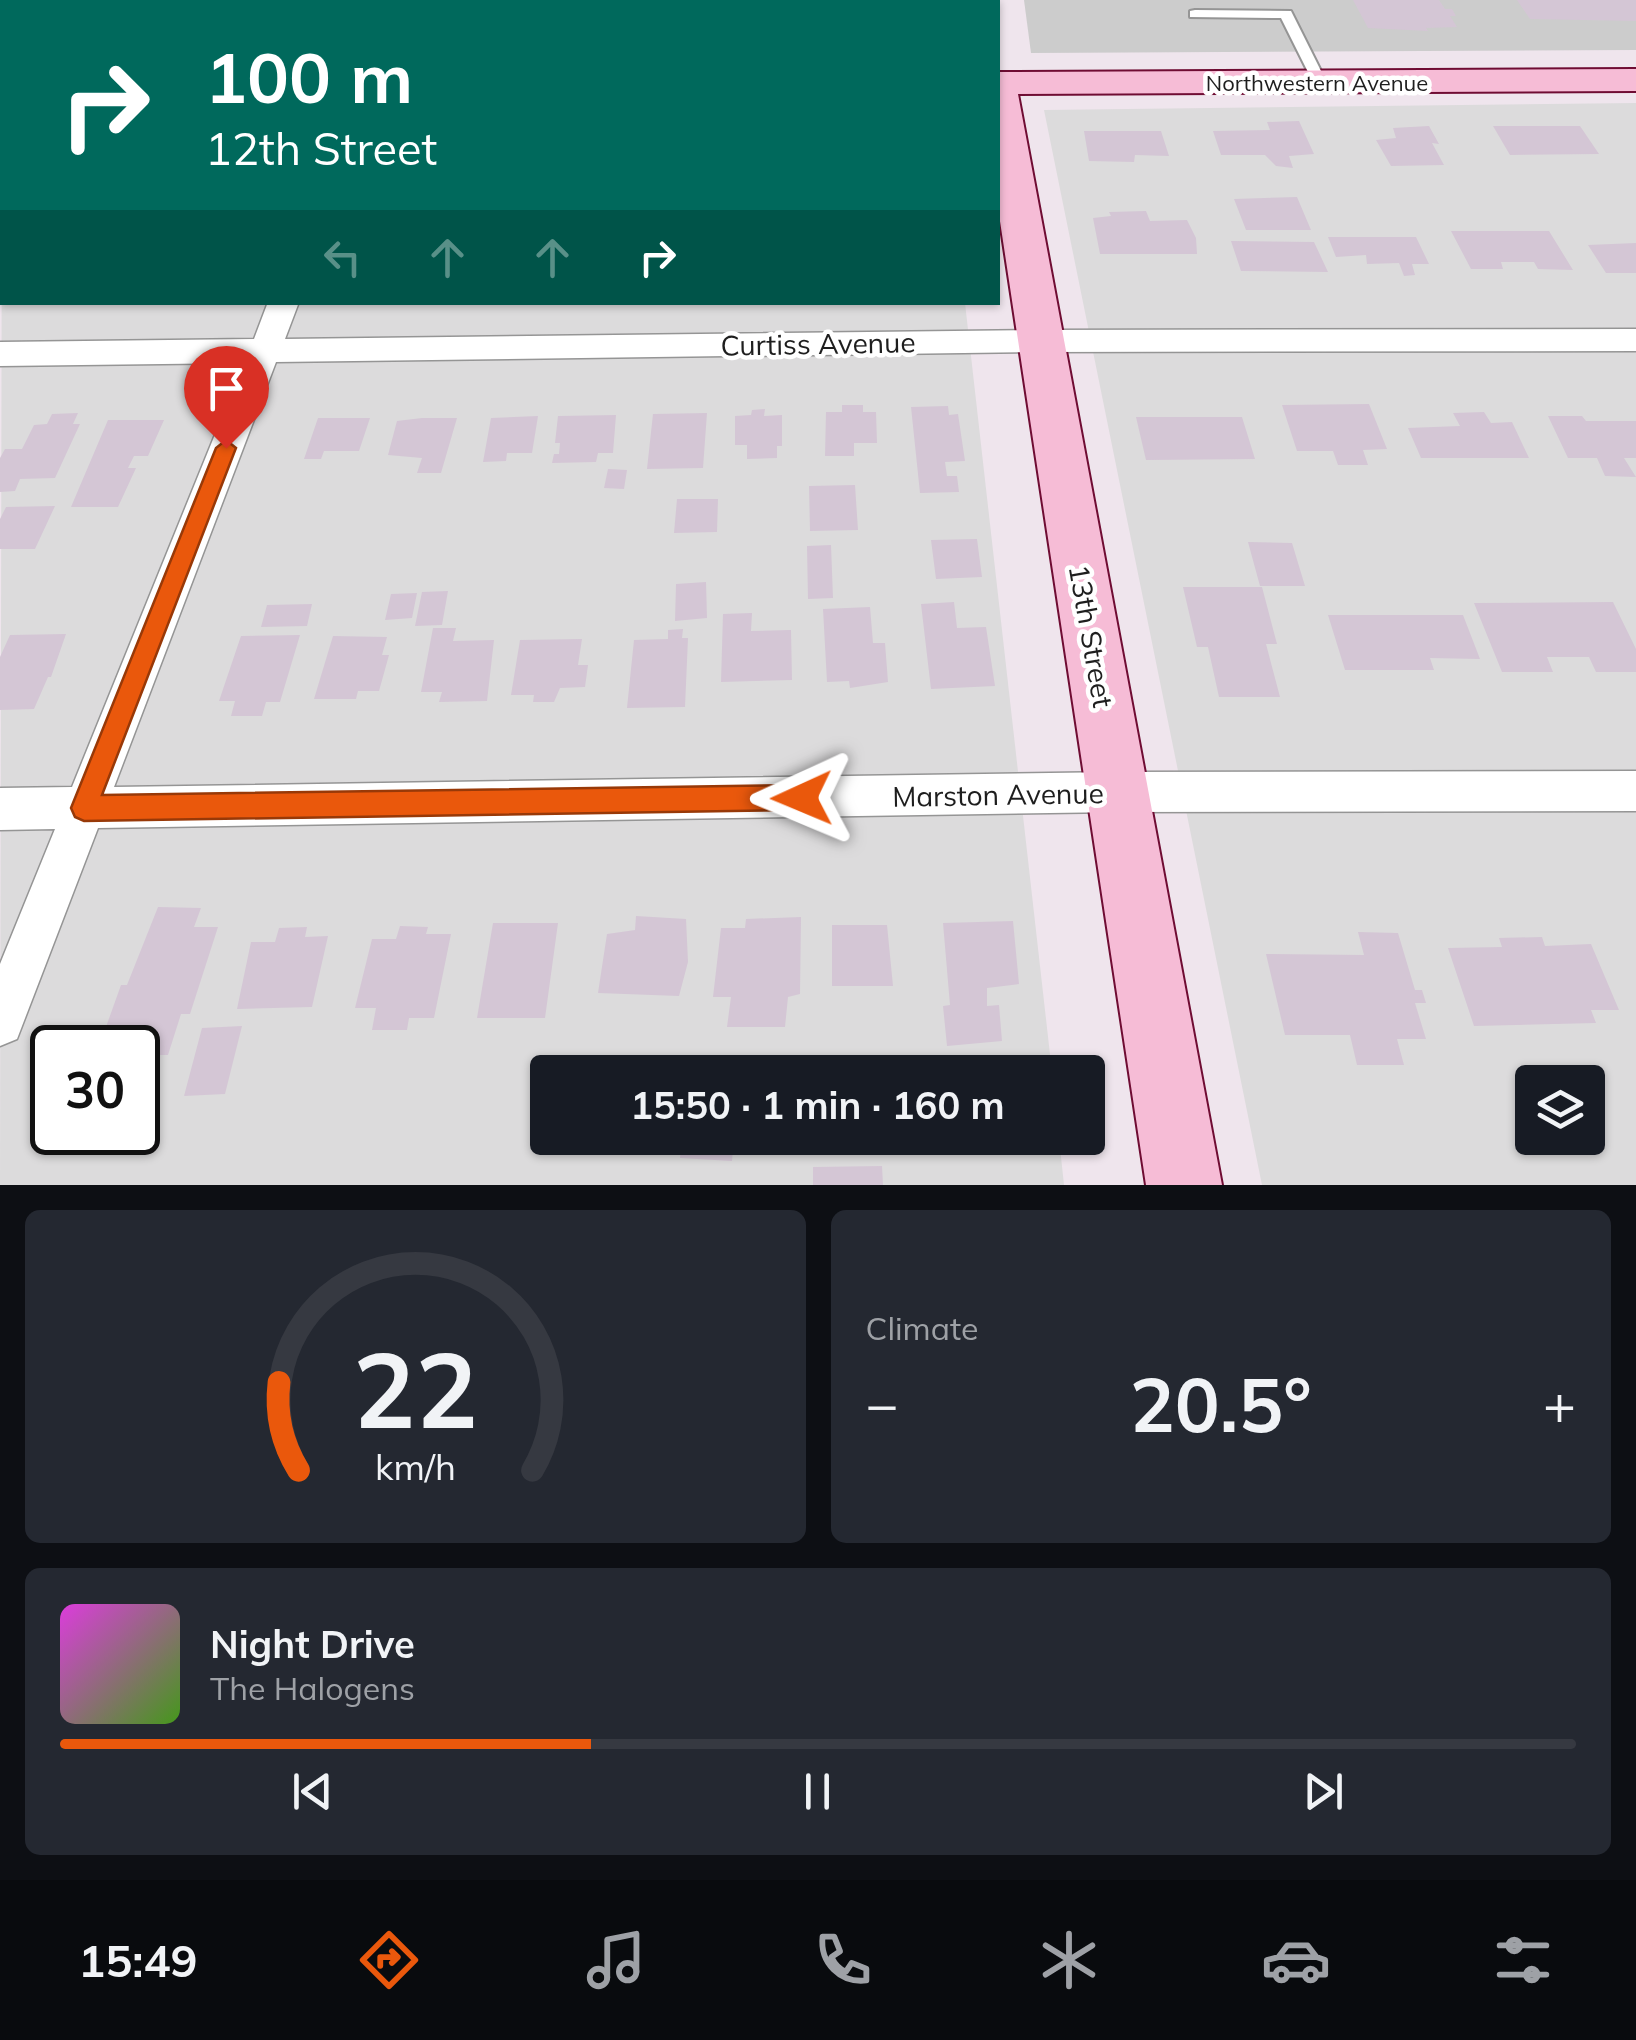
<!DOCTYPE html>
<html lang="en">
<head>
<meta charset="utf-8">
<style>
	body { margin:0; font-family:Mulish,sans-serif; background:#242831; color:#f1f3f6; height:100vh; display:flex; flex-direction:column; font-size:38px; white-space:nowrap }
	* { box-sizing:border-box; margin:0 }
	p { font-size:32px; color:#9ea1a6 }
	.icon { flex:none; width:55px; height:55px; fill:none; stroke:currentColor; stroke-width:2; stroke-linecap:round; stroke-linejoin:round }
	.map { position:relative; height:1185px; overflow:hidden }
	.drawer { display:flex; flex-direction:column; gap:25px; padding:25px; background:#0d0f14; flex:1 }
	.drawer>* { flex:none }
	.banner { position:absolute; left:0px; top:0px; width:1000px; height:305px; box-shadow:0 2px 8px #0004; background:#00695c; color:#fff; overflow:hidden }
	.buttons { position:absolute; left:1515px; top:1065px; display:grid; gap:20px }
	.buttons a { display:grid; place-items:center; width:90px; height:90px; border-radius:10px; background:#171b24; box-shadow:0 2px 8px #0004; font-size:50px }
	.speed { position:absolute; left:30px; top:1025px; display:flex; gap:20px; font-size:50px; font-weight:700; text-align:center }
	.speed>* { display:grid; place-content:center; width:130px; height:130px; border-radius:50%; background:#171b24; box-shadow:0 2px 8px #0004; line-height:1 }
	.speed .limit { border:5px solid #111; border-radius:15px; background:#fff; color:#111 }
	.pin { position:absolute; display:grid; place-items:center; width:85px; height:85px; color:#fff; margin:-102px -42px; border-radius:50% 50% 50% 0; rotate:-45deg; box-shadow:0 0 10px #0007 }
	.pin .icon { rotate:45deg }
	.me { position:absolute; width:110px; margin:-55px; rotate:269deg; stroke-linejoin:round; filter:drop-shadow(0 0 8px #0008) }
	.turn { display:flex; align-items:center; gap:35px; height:210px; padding:0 40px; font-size:45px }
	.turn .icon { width:130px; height:130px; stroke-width:2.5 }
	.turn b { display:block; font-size:70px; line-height:85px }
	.lanes { display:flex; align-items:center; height:95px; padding:0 40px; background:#0003; justify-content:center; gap:50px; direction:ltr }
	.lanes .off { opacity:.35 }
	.big { font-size:75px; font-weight:700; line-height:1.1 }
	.drawer .tile { flex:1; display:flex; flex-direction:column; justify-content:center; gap:15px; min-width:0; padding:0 35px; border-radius:15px; background:#242831 }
	.drawer .dial { align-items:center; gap:0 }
	.dial svg { height:260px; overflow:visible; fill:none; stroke:#363941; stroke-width:7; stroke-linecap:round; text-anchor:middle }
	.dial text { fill:#f1f3f6; stroke:none }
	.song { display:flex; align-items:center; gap:30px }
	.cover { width:120px; height:120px; border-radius:15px; background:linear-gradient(135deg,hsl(300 70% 55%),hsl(100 70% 35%)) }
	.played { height:10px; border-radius:5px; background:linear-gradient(90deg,#ea580c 35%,#363941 35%) }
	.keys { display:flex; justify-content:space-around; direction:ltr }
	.heat { display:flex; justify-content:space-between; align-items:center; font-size:55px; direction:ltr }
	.drawer .tiles { flex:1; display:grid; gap:25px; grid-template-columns:1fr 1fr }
	.tile:last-child { grid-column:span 2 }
	.trip { position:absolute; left:530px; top:1055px; width:575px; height:100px; border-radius:10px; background:#171b24; box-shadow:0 2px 8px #0004; font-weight:700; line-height:100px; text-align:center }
	.dock { display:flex; height:160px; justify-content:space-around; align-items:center; background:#090b0e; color:#9ea1a6 }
	.dock .icon { width:70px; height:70px }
	.dock .selected { color:#ea580c }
	.dock b { font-size:45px; color:#f1f3f6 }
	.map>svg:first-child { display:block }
	.residential { fill:#dcdbdc; fill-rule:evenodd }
	.religious { fill:#ccc }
	.building { fill:#d4c6d5 }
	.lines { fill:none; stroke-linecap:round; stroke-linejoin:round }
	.lane-casing { stroke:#959595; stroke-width:4 }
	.street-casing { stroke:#959595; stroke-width:3 }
	.secondary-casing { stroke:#6f0c33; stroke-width:4 }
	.lane { fill:#fff; fill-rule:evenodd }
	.street { fill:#fff; fill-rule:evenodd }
	.secondary { fill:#f6bcd6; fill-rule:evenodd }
	.rail { stroke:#6c6c6c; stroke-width:5; stroke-dasharray:15 15; stroke-linecap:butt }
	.route { fill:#ea580c; stroke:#983908; stroke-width:2.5 }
	.labels { text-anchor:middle; stroke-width:9; stroke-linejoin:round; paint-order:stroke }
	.far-street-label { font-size:22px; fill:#1e1e1e; stroke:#fff }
	.street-label { font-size:28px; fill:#1e1e1e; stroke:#fff }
</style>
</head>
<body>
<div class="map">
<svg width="1636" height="1185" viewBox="0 0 1636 1185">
	<rect width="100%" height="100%" fill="#efe5ed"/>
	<!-- residential -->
	<path class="residential" d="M317,0H933V2H305Z
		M1636,103V1185H1262L1044,110ZM1532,1082H1588V1138H1532Z
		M2,105V302L965,303L1052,1072H548V1138H1059L1064,1185H0ZM52,1048H138V1132H52Z"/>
	<!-- religious -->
	<path class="religious" d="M1024,0H1636V50L1031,53Z"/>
	<!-- building -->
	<path class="building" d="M1353,0H1439L1445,9H1452L1456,16H1450L1457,27L1426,28L1428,31L1368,28Z
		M1517,0H1636V21L1530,19Z
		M1299,121L1314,154L1289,156L1293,168L1276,166L1265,155H1221L1213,131L1270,130L1267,122Z
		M1429,126L1439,144L1432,143L1444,165L1391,166L1376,140L1396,138L1393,128Z
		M1493,126H1580L1599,154L1510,155Z
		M1084,131H1161L1169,156L1135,155L1134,162L1089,161Z
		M1297,197L1311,230H1246L1234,199Z
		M1146,211L1150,221L1187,220L1196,238L1197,254H1100L1093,218L1111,216L1109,212Z
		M1451,231H1549L1573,270L1538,269L1534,262H1501L1503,269H1471Z
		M1328,237H1416L1429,264H1412L1415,275L1404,276L1399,263L1367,264L1366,255L1336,257Z
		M1231,241L1314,242L1328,272L1241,271Z
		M1636,243V273H1606L1588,245Z
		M1369,404L1387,449L1363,450L1368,465H1338L1333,451H1297L1282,405Z
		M842,405H863V412H876L877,443H854V456H825L826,412H842Z
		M948,406L949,415L958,414L965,461L945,462L947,476H957L959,492L920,493L911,407Z
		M765,409L764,416L782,415V446H777V458L747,459V445H735V416L751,415L752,410Z
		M1484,412L1491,423L1512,422L1529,458H1421L1408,428L1460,426L1453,413Z
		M78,413L73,424H80L55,478L20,479L15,491L0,492V458L5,449H22L34,425L47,424L52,414Z
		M707,413L703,468L647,469L653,414Z
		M616,415L613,453H598L596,462L552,463L554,454H559L560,443H555L558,416Z
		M538,416L532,453H507L506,461L483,462L491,418Z
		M1548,416H1582L1586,421H1636V458H1624L1636,477L1605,476L1597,458H1568Z
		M1136,417H1242L1255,459L1146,460Z
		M318,418H370L359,451H324L321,459H304Z
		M422,418H457L441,473H417L422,458L388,455L397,421Z
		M108,420H164L148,456H134L128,468H136L118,507H71Z
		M608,469L627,470L624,489L604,488Z
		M855,485L858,530L810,531L809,486Z
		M677,499H718L717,532L674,533Z
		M55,506L35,549H0V519L6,507Z
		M977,539L982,577L936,579L931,540Z
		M1248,542L1292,543L1305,586H1260Z
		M831,545L833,598L808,599L807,546Z
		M706,582L707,618L675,621L676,584Z
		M1183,587H1262L1277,644H1266L1280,697H1219L1208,647H1197Z
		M448,591L442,625L415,626L422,592Z
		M417,593L412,618L385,620L391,594Z
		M954,602L957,628L986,627L995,686L931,689L921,604Z
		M1613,602L1636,649V672H1596L1589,657H1547L1553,672H1502L1474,603Z
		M312,604L307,626L261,627L267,605Z
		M870,607L873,643H885L888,682L850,688L849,681L827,682L823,609Z
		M752,613L751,631L791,630L792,680L721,682L723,614Z
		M1328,615H1463L1480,659L1430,658L1434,670H1345Z
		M433,628H456L453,641L494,640L487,701L439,702L442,692H421Z
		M683,629L682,638H688L685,707L627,708L634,640L668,639V630Z
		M66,634L51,677H48L34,709L0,710V657L10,635Z
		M300,635L280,702H266L262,716H231L235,701H219L241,636Z
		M333,636L387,637L382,655H389L379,691H358L356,699H314Z
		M582,639L578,665H588L585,687L560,688L554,702H533L534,695H511L520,640Z
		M158,907L201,908L194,927H218L190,1014H181L168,1055H138V1048H115L123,1027H106L121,985H127Z
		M636,916L686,919L688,962L679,996L598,993L607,934L635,930Z
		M801,917L800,994L788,997L785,1027H727L731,997H713L721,928H745L746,919Z
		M1013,921L1019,984L987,988V1006L999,1005L1002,1041L947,1046L943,1006L950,1005L943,923Z
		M493,923H558L545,1018H477Z
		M832,925H887L893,986H832Z
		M400,926L428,927L426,934H451L434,1018H409L407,1030H372L376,1008H355L372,939H396Z
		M307,927L305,937L328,936L312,1007L237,1009L251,942H275L279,928Z
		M1358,932L1398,933L1415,990H1422L1426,1003H1415L1426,1039H1397L1404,1065H1357L1350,1035H1285L1266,954L1364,955Z
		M1542,937L1545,946L1591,944L1619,1010H1591L1596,1023L1474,1026L1448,948L1502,947L1499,938Z
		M242,1026L225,1094L184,1096L202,1028Z
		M682,1138H734L732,1161L680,1158Z
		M882,1166L883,1185H813V1167Z"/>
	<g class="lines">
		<defs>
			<path id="lane" d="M1195,10L1291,11L1327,83L1315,86L1281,18L1190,17V11Z"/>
			<path id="street" d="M268,302H299L285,339L1041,330L1636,329V351L1041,352L276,362L114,787L1118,772L1636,771V811L1118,812L98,828L17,1039L0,1046V964L55,829L0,830V788L72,787L244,363L0,366V342L254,339Z"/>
			<path id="secondary" d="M1636,69V91L1018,94L1222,1185H1146L998,208V72Z"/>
		</defs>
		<!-- lane casing -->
		<use href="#lane" class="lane-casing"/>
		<!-- street casing -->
		<use href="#street" class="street-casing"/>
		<!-- secondary casing -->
		<use href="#secondary" class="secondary-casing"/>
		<!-- lane -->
		<use href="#lane" class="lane"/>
		<!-- street -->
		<use href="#street" class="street"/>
		<!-- secondary -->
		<use href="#secondary" class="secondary"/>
		<!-- rail -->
		<path class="rail" d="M239,2L252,0"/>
	</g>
	<!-- route -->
	<path class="route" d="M226,440L236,448L102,795L802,785L812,789L815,798L812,807L802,810L84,821L75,817L71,808L216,448Z"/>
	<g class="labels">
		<!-- far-street labels -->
		<g class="far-street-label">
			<text x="1317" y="91">Northwestern Avenue</text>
		</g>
		<!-- street labels -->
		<g class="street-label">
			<text transform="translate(818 344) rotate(-1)" y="10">Curtiss Avenue</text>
			<text transform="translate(1091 636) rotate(80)" y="10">13th Street</text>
			<text transform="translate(998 795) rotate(-1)" y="10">Marston Avenue</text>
		</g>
	</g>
</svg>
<div class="buttons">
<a><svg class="icon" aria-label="layers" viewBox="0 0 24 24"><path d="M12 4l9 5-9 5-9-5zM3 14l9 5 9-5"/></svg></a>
</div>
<div class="speed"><div class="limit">30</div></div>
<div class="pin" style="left:226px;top:448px;background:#d93025"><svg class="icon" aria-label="arrive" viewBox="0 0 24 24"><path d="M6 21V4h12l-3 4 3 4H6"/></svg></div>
<svg class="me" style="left:802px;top:798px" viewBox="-20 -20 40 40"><path d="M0-17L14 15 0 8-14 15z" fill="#ea580c" stroke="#fff" stroke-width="4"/></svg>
<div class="trip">15:50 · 1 min · 160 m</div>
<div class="banner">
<div class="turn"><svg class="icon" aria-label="right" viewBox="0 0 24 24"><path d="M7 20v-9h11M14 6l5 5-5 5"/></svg><div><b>100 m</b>12th Street</div></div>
<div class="lanes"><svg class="icon off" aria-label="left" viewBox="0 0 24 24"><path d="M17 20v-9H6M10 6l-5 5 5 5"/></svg><svg class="icon off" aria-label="ahead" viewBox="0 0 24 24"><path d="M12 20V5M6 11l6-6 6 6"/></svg><svg class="icon off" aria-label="ahead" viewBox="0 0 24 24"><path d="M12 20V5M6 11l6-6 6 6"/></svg><svg class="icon" aria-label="right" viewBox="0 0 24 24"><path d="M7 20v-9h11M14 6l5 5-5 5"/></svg></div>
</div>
</div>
<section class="drawer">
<div class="tiles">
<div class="tile dial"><svg viewBox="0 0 100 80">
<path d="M14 69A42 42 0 1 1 86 69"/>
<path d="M14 69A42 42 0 0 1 8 42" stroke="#ea580c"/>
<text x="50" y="56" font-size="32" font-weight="700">22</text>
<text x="50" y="72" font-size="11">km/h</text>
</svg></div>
<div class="tile"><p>Climate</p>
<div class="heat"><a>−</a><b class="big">20.5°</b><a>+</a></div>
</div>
<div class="tile">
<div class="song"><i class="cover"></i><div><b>Night Drive</b><p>The Halogens</p></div></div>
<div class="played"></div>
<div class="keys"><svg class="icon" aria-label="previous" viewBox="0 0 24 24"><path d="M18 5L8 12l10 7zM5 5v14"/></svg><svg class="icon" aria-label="pause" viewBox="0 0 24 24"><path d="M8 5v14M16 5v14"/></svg><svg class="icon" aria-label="next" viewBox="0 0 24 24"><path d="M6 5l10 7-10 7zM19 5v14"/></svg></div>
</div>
</div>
</section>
<nav class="dock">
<b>15:49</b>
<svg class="icon selected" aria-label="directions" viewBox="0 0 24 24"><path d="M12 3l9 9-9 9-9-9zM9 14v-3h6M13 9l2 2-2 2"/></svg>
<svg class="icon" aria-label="music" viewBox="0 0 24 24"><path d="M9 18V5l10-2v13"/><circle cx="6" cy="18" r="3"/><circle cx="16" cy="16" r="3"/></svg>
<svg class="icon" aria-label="phone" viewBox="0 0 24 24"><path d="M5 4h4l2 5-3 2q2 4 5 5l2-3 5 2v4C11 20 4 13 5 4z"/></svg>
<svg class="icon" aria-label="climate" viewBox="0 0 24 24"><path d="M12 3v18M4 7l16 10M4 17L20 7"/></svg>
<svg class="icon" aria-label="car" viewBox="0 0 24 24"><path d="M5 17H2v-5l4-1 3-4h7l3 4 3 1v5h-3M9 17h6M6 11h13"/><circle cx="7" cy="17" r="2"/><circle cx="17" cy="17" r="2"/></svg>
<svg class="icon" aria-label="filters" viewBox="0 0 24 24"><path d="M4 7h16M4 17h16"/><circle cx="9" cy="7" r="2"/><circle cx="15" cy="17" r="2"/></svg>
</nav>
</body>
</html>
